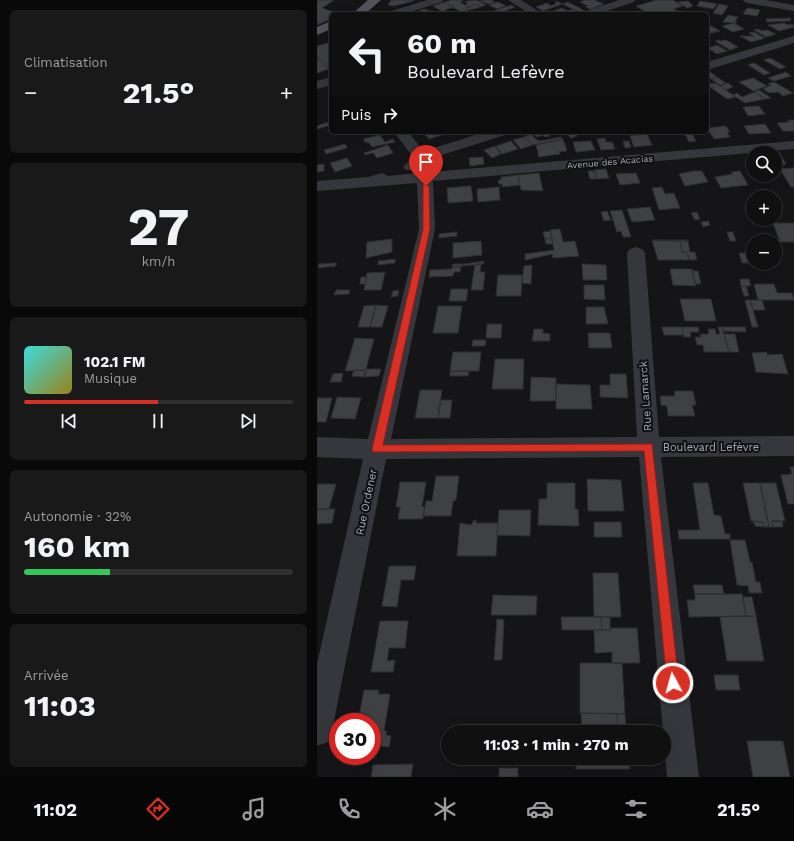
<!DOCTYPE html>
<html lang="fr">
<head>
<meta charset="utf-8">
<style>
	body { margin:0; font-family:"Work Sans",sans-serif; background:#19191a; color:#f1f3f6; height:100vh; display:flex; flex-direction:column; font-size:15px; white-space:nowrap }
	* { box-sizing:border-box; margin:0 }
	p { font-size:13px; color:#9c9d9f }
	.icon { flex:none; width:22px; height:22px; fill:none; stroke:currentColor; stroke-width:2; stroke-linecap:round; stroke-linejoin:round }
	.map { position:relative; flex:1; overflow:hidden }
	.side { display:flex; flex-direction:column; gap:10px; padding:10px; background:#090909; width:317px }
	.side>* { flex:none }
	.guide { position:absolute; left:12px; top:12px; width:380px; height:122px; border-radius:6px; box-shadow:0 4px 16px #0002,0 0 0 1px #303031; background:#101011; color:#f1f3f6; overflow:hidden }
	.controls { position:absolute; left:429px; top:146px; display:grid; gap:8px }
	.controls a { display:grid; place-items:center; width:36px; height:36px; border-radius:50%; background:#101011; box-shadow:0 4px 16px #0002,0 0 0 1px #303031; font-size:20px }
	.speed { position:absolute; left:12px; top:713px; display:flex; gap:8px; font-size:20px; font-weight:700; text-align:center }
	.speed>* { display:grid; place-content:center; width:52px; height:52px; border-radius:50%; background:#101011; box-shadow:0 4px 16px #0002,0 0 0 1px #303031; line-height:1 }
	.speed .limit { border:6px solid #d22; background:#fff; color:#111 }
	.pin { position:absolute; display:grid; place-items:center; width:34px; height:34px; color:#fff; margin:-41px -17px; border-radius:50% 50% 50% 0; rotate:-45deg; box-shadow:0 0 4px #0007 }
	.pin .icon { rotate:45deg }
	.me { position:absolute; width:44px; margin:-22px; rotate:354deg; stroke-linejoin:round; filter:drop-shadow(0 0 3px #0008) }
	.turn { display:flex; align-items:center; gap:14px; height:84px; padding:0 12px; font-size:18px }
	.turn .icon { width:52px; height:52px; stroke-width:2.5 }
	.turn b { display:block; font-size:28px; line-height:34px }
	.then { display:flex; align-items:center; height:38px; padding:0 12px; background:#0003; gap:8px; font-size:15px }
	.big { font-size:30px; font-weight:700; line-height:1.1 }
	.side .tile { flex:1; display:flex; flex-direction:column; justify-content:center; gap:6px; min-width:0; padding:0 14px; border-radius:6px; background:#19191a }
	.side .dial { align-items:center; gap:0 }
	.dial b { font-size:52px; line-height:1 }
	.song { display:flex; align-items:center; gap:12px }
	.cover { width:48px; height:48px; border-radius:6px; background:linear-gradient(135deg,hsl(180 70% 55%),hsl(50 70% 35%)) }
	.played { height:4px; border-radius:2px; background:linear-gradient(90deg,#d93025 50%,#303031 50%) }
	.keys { display:flex; justify-content:space-around; direction:ltr }
	.heat { display:flex; justify-content:space-between; align-items:center; font-size:22px; direction:ltr }
	.charge { height:6px; border-radius:3px; background:linear-gradient(90deg,#34c759 32%,#303031 0) }
	.trip { position:absolute; left:124px; top:725px; width:230px; height:40px; border-radius:20px; background:#101011; box-shadow:0 4px 16px #0002,0 0 0 1px #303031; font-weight:700; line-height:40px; text-align:center }
	.tab-bar { display:flex; height:64px; justify-content:space-around; align-items:center; background:#060607; color:#9c9d9f }
	.tab-bar .icon { width:28px; height:28px }
	.tab-bar .selected { color:#d93025 }
	.tab-bar b { font-size:18px; color:#f1f3f6 }
	main { display:flex; flex:1; min-height:0 }
	.map>svg:first-child { display:block }
	.building { fill:#3f4044; stroke:#2f2f33 }
	.lines { fill:none; stroke-linecap:round; stroke-linejoin:round }
	.minor { fill:#36373c; fill-rule:evenodd }
	.major { fill:#52535b; fill-rule:evenodd }
	.route { fill:#d93025; stroke:#8d1f18 }
	.labels { text-anchor:middle; stroke-width:4; stroke-linejoin:round; paint-order:stroke }
	.far-street-label { font-size:9px; fill:#a6abb7; stroke:#101012 }
	.street-label { font-size:11px; fill:#a6abb7; stroke:#101012 }
</style>
</head>
<body>
<main>
<section class="side">
<div class="tile"><p>Climatisation</p>
<div class="heat"><a>−</a><b class="big">21.5°</b><a>+</a></div>
</div>
<div class="tile dial"><b>27</b><p>km/h</p></div>
<div class="tile">
<div class="song"><i class="cover"></i><div><b>102.1 FM</b><p>Musique</p></div></div>
<div class="played"></div>
<div class="keys"><svg class="icon" aria-label="previous" viewBox="0 0 24 24"><path d="M18 5L8 12l10 7zM5 5v14"/></svg><svg class="icon" aria-label="pause" viewBox="0 0 24 24"><path d="M8 5v14M16 5v14"/></svg><svg class="icon" aria-label="next" viewBox="0 0 24 24"><path d="M6 5l10 7-10 7zM19 5v14"/></svg></div>
</div>
<div class="tile"><p>Autonomie · 32%</p><b class="big">160 km</b><div class="charge"></div></div>
<div class="tile"><p>Arrivée</p><b class="big">11:03</b></div>
</section>
<div class="map">
<svg width="477" height="777" viewBox="0 0 477 777">
	<rect width="100%" height="100%" fill="#151517"/>
	<!-- building -->
	<path class="building" d="M0,0H17L5,8L20,13L14,14V19L0,25Z
		M74,0H97V1L77,6L71,5Z
		M135,0H143L146,1L143,2L148,5L151,4L148,2L150,1L160,0L169,5L164,7L160,4L149,8L152,10L144,12L128,2Z
		M167,0H174L178,2L172,4L163,1Z
		M268,0H277L287,4L273,9L268,7L271,6L263,2Z
		M340,0H356L366,6L356,9L361,11L352,14H331L319,6Z
		M240,1L245,4L226,11L219,7L230,3L234,6L240,3L238,2Z
		M371,1L376,6L370,8L361,2Z
		M383,1L400,4L396,9L380,6Z
		M128,2L138,8H132L126,12L116,6Z
		M181,2L189,6L180,9L172,5Z
		M251,2L268,11L262,12L245,4Z
		M160,4L164,7L144,12L152,10L149,8Z
		M402,4L411,6L405,15L396,13Z
		M194,5L198,7L188,11L196,13L195,14H169Z
		M245,8L251,11L256,9L262,12L241,14L236,11Z
		M430,8L443,10L440,16L426,14Z
		M108,9L113,11H116L119,12L109,14L103,10Z
		M411,15L421,17L418,21H420L419,23L406,22Z
		M474,18L473,21L450,22L449,19Z
		M417,23L427,29L416,32L405,26Z
		M467,23L471,25L475,24L477,27L462,31L451,25Z
		M394,26L403,31L390,34V27Z
		M441,29L445,31L450,30L459,34L449,37L437,30Z
		M437,32L448,38L434,42L423,36H437L432,33Z
		M402,40L404,41L409,40L421,47L413,50L398,41Z
		M14,42V68L12,69L0,57V46Z
		M400,45L410,51L400,54L391,48Z
		M0,57L12,69L0,73Z
		M453,58L469,67L463,69L447,60Z
		M437,63L447,69L453,73L447,75L431,65Z
		M393,72L400,77L394,79L390,76V73Z
		M469,72L474,76L457,81L451,78Z
		M400,77L409,83L403,85L394,79Z
		M436,78L450,86L436,91L422,82Z
		M455,82L459,83L476,93L466,96L461,92L452,93L446,89L454,85L451,84Z
		M398,83L403,86L419,97L410,99L393,87L390,88V84Z
		M411,83L416,87L408,90L403,86Z
		M442,90L454,98L448,99L437,92Z
		M438,92L448,99L428,103L416,95L420,93L425,97Z
		M442,106L448,114L431,116L426,107Z
		M471,120H477V131H466L460,123L472,122Z
		M14,121V125L0,129V126Z
		M448,124L454,133L432,134L427,126Z
		M409,126L413,132H410L413,137L397,139L390,128Z
		M106,132H126L128,134L112,139Z
		M222,132H236L231,134L233,136L228,137L226,135L220,137L216,134Z
		M240,132H256L260,136L254,138L249,133L243,135Z
		M370,132H374L379,141L372,142L368,134L371,133Z
		M214,134L220,140L223,141L244,137L246,139L215,145L207,137Z
		M330,134L335,145L317,147L313,136Z
		M63,135L68,142L76,139L78,142L55,147L51,142L49,143L46,139Z
		M207,137L215,145L204,149L196,140Z
		M288,138L289,142H295L298,149L284,150L280,139Z
		M246,139L250,151L242,152L243,154L222,157L219,145Z
		M194,141L201,149L185,154L179,146Z
		M274,141L278,150L259,152L256,142Z
		M306,141H312L314,147L308,148Z
		M28,144L30,148L9,154L7,150Z
		M71,145L76,153L60,158L56,153L48,155L47,153Z
		M178,146L184,154L175,158L167,150Z
		M462,152L469,164L460,165L458,162V153H452Z
		M166,157L167,164L153,166L152,158Z
		M30,158L35,166L18,172L13,163Z
		M7,164V171L0,172V165Z
		M477,168V187H474L463,169Z
		M289,169L292,178L280,179L277,170Z
		M271,171H277L280,179H273Z
		M376,171H385L391,182L368,186L362,174Z
		M423,171L431,185L404,188L398,177L416,174L414,172Z
		M222,173L226,191L204,190L201,175Z
		M319,173L323,183L303,185L299,174Z
		M201,175L203,185L185,187V184H182L181,180H184V177Z
		M154,186L156,201L131,203L130,188Z
		M182,187L183,200L161,202L160,189Z
		M345,187L348,194L357,193L363,208L342,210L335,188Z
		M333,207L338,220L315,222L310,209Z
		M305,210L314,237H306L304,231L300,232L293,211Z
		M290,211L294,220L287,221L284,212Z
		M380,212L383,219L378,220L374,213Z
		M391,221L393,225L386,227L384,222Z
		M456,223H477V242H463Z
		M243,229L246,242L258,241L262,256L236,258L235,254L208,260V254L237,250L233,230Z
		M234,231L235,238L228,239L226,232Z
		M140,232V236L122,238V234Z
		M410,232H416L419,241H413Z
		M235,238L236,244H229L228,239Z
		M75,239V252L49,258L50,242Z
		M335,240L363,241L365,252H370L372,260H341Z
		M338,240H371V241H338Z
		M164,241L165,255L136,258V243Z
		M363,241H371L373,252H378L380,260H372L370,252H365Z
		M422,253H436V263H451H425Z
		M78,259V263L61,265V261Z
		M167,261L166,264L146,266L147,264Z
		M19,263V266L1,268L2,264Z
		M136,264H147L146,266L135,267Z
		M158,264H164L163,272H168L166,290H154Z
		M265,264L289,265L290,280H266Z
		M215,265L214,284L205,283L207,266Z
		M135,267H144L143,272H137L136,276L112,277L113,270L135,269Z
		M353,269H375L379,286L356,285Z
		M375,271H381L384,284H378Z
		M68,272L64,290H47L50,273Z
		M181,275H205L204,296H179Z
		M44,277H50L48,284H43Z
		M423,279H432L434,286H424Z
		M437,284H457L460,293H475L477,300H441Z
		M267,285H287L288,300L267,299Z
		M424,286H429L432,296H427Z
		M134,289H151L149,301H132Z
		M19,290H33L32,294L17,295Z
		M82,290L81,296L74,297L76,291Z
		M363,299H394L399,321H368Z
		M428,300H433L441,327H435Z
		M433,300H445L448,310H436Z
		M59,305L71,306L65,327H53Z
		M59,305L53,327H41L47,306Z
		M121,306H145L141,333H116Z
		M269,307H287L291,324H269Z
		M170,324H185L184,338H169Z
		M345,327H365L366,335H347Z
		M365,327H381L382,332H373L374,337H367Z
		M401,327H405L412,352H387L386,345H380L378,337H384L383,334H392L391,329H398L399,334H403Z
		M405,327H428L429,332L406,331Z
		M217,329H226V333L233,334V341H215Z
		M271,333H293L295,348H272Z
		M407,334H418L422,352H412Z
		M38,338L57,339L49,369H64L62,376L47,377L49,370L28,371Z
		M156,340H169L168,346H155Z
		M136,352H164L162,371H133Z
		M450,352V355L465,354L471,374L439,372L435,353Z
		M178,359H207L206,389H175Z
		M37,370H49L47,377L35,376Z
		M133,371H152L151,376H133Z
		M26,373L24,382H13L16,374Z
		M293,374H309L311,398L283,397V385H293Z
		M214,377L239,378V401H213Z
		M239,384L273,385L275,409H239Z
		M103,390H125L121,418H98Z
		M357,391H376L379,405H375L378,416H351L350,406L344,405L343,396H358Z
		M20,397L44,398L38,419L14,418Z
		M0,398H15L9,422H0Z
		M124,400H135L133,418H121Z
		M473,467H477V504H471L464,475L475,474Z
		M119,476H142L139,500L136,501L134,516H106L109,501H115Z
		M270,479L304,480L307,511H271Z
		M83,482H109L105,507H108L106,519H81L83,507H79Z
		M230,483H258V509H261L262,526L221,525L222,499H230Z
		M376,483H391L397,515L404,516L408,534H413V539H362L361,530H383Z
		M426,483H443L452,527H447L446,522L434,521Z
		M443,483H459L468,521H455L456,527H452Z
		M0,484H19L12,509H0Z
		M0,509H18L15,523L0,524Z
		M182,510H214L213,536L180,535Z
		M157,520H159V523H181L179,556H140L143,523L154,525Z
		M436,521L446,522L447,527L438,526Z
		M455,521H465L466,527H456Z
		M277,522H304L305,537H277Z
		M413,540H428L433,562H435L439,582H443L445,593H432L431,586L420,585Z
		M72,566H99L97,580H84L80,607L65,606Z
		M276,573H301L304,617H277Z
		M376,585H405L407,594H378Z
		M378,594H425L429,616L372,617L370,600H378Z
		M176,595L220,596L219,615H174Z
		M426,597H435L439,616H429Z
		M439,616L447,661H410L403,617Z
		M244,617H284L285,630H245Z
		M284,617H293V630H285Z
		M180,619L187,620L185,660H177Z
		M63,621H91L88,648H72L70,661L78,660L76,672H54Z
		M293,628H320L323,663H295V652L278,653L277,630H293Z
		M263,663H305L308,714L263,713Z
		M397,675H421L423,690H399Z
		M47,690H62L61,694H73L67,731H70L69,735L74,736L72,747L55,745V722H41Z
		M264,713L300,714L301,732H265Z
		M300,714H308L309,732H301Z
		M430,741H466L473,777H436Z
		M259,758H312L313,769H259Z
		M96,764L94,777H54L56,765Z
		M182,768H201V777H182Z"/>
	<g class="lines">
		<!-- minor -->
		<path class="minor" d="M110,0H126L125,2L86,14H70L71,12Z
			M191,0H204L226,14H213Z
			M302,0H318L317,2L281,14H265L266,12Z
			M425,0H449L477,5V11L430,3Z
			M477,36V43L390,70V62Z
			M14,77V85L0,89V81Z
			M77,132H91L107,151L168,132H190L188,135L112,159L114,172L477,141V149L116,181L118,229L74,439L320,437L310,253L313,249L319,247L325,249L328,253L342,437L477,436V456L344,457L382,777H350L322,457L69,459L15,731L11,742L0,746V664L46,459L0,457V437L51,439L102,229L100,183L0,191V181L51,177L65,173L71,176L99,173V170H89L86,167L96,157Z"/>
		<!-- major -->
		<path class="major" d="M51,0H64L48,14H35Z
			M14,21V29L0,35V27Z"/>
	</g>
	<!-- route -->
	<path class="route" d="M106,184L112,186L113,229L66,445L335,444L362,683L361,687L356,689L352,687L350,683L327,451L56,452L55,449L106,229Z"/>
	<g class="labels">
		<!-- far-street labels -->
		<g class="far-street-label">
			<text transform="translate(293 162) rotate(-5)" y="3">Avenue des Acacias</text>
		</g>
		<!-- street labels -->
		<g class="street-label">
			<text transform="translate(328 396) rotate(-94)" y="4">Rue Lamarck</text>
			<text x="394" y="451">Boulevard Lefèvre</text>
			<text transform="translate(49 502) rotate(-78)" y="4">Rue Ordener</text>
		</g>
	</g>
</svg>
<div class="controls">
<a><svg class="icon" aria-label="search" viewBox="0 0 24 24"><circle cx="10" cy="10" r="6"/><path d="M15 15l6 6"/></svg></a>
<a>+</a>
<a>−</a>
</div>
<div class="speed"><div class="limit">30</div></div>
<div class="pin" style="left:109px;top:186px;background:#d93025"><svg class="icon" aria-label="arrive" viewBox="0 0 24 24"><path d="M6 21V4h12l-3 4 3 4H6"/></svg></div>
<svg class="me" style="left:356px;top:683px" viewBox="-20 -20 40 40"><circle r="17" fill="#d93025" stroke="#fff" stroke-width="3"/><path d="M0-11L8 9 0 5-8 9z" fill="#fff"/></svg>
<div class="trip">11:03 · 1 min · 270 m</div>
<div class="guide">
<div class="turn"><svg class="icon" aria-label="left" viewBox="0 0 24 24"><path d="M17 20v-9H6M10 6l-5 5 5 5"/></svg><div><b>60 m</b>Boulevard Lefèvre</div></div>
<div class="then">Puis<svg class="icon" aria-label="right" viewBox="0 0 24 24"><path d="M7 20v-9h11M14 6l5 5-5 5"/></svg></div>
</div>
</div>
</main>
<nav class="tab-bar">
<b>11:02</b>
<svg class="icon selected" aria-label="directions" viewBox="0 0 24 24"><path d="M12 3l9 9-9 9-9-9zM9 14v-3h6M13 9l2 2-2 2"/></svg>
<svg class="icon" aria-label="music" viewBox="0 0 24 24"><path d="M9 18V5l10-2v13"/><circle cx="6" cy="18" r="3"/><circle cx="16" cy="16" r="3"/></svg>
<svg class="icon" aria-label="phone" viewBox="0 0 24 24"><path d="M5 4h4l2 5-3 2q2 4 5 5l2-3 5 2v4C11 20 4 13 5 4z"/></svg>
<svg class="icon" aria-label="climate" viewBox="0 0 24 24"><path d="M12 3v18M4 7l16 10M4 17L20 7"/></svg>
<svg class="icon" aria-label="car" viewBox="0 0 24 24"><path d="M5 17H2v-5l4-1 3-4h7l3 4 3 1v5h-3M9 17h6M6 11h13"/><circle cx="7" cy="17" r="2"/><circle cx="17" cy="17" r="2"/></svg>
<svg class="icon" aria-label="filters" viewBox="0 0 24 24"><path d="M4 7h16M4 17h16"/><circle cx="9" cy="7" r="2"/><circle cx="15" cy="17" r="2"/></svg>
<b>21.5°</b>
</nav>
</body>
</html>
